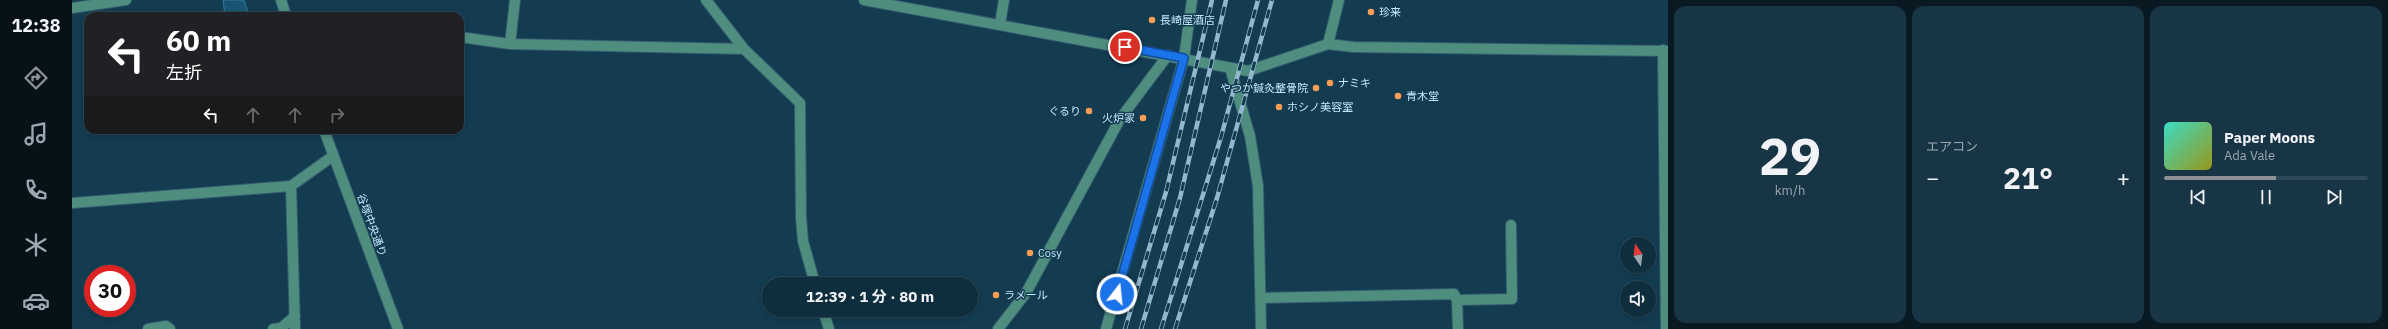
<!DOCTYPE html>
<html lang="ja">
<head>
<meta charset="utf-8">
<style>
	body { margin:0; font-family:"IBM Plex Sans","Noto Sans JP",sans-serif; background:#173544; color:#f1f3f6; height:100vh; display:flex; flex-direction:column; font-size:15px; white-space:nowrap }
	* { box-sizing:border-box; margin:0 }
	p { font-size:13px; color:#9ba8b0 }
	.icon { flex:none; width:22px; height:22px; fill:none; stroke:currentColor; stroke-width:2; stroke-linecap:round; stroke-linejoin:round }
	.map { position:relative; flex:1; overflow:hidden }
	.side { display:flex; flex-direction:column; gap:6px; padding:6px; background:#081922; width:720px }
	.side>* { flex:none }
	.guide { position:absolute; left:12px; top:12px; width:380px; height:122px; border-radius:12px; box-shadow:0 2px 6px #0003,0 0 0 1px #2e4957; background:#202124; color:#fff; overflow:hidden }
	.needle { width:26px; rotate:346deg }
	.tools { position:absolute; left:1548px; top:237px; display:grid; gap:8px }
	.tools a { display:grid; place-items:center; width:36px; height:36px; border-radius:50%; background:#0e2d3d; box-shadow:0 2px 6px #0003,0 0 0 1px #2e4957; font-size:20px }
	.speed { position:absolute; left:12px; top:265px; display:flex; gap:8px; font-size:20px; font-weight:700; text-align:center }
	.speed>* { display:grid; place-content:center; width:52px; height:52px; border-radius:50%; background:#0e2d3d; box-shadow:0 2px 6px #0003,0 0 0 1px #2e4957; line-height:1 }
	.speed .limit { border:6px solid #d22; background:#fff; color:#111 }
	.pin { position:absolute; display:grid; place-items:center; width:34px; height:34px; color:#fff; margin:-17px; border:2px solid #fff; border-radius:50%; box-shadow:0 1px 4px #0007 }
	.me { position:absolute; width:44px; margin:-22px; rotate:16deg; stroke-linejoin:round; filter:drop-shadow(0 0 3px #0008) }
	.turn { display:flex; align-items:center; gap:14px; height:84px; padding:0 16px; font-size:18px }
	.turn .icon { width:52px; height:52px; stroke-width:2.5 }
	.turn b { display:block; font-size:28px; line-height:34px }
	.lanes { display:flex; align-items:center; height:38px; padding:0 16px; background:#0003; justify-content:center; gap:20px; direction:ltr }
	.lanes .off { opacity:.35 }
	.big { font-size:30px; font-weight:700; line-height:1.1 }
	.side .card { flex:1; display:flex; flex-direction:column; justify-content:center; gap:6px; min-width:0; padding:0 14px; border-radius:12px; background:#173544 }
	.side .dial { align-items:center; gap:0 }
	.dial b { font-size:52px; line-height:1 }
	.song { display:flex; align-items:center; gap:12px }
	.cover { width:48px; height:48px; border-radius:6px; background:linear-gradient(135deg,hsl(170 70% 55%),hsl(60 70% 35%)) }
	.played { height:4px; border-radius:2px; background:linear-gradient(90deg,#8c9099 55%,#2e4957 55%) }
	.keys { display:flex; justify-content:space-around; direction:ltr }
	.heat { display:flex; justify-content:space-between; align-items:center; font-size:22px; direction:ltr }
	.side .tiles { flex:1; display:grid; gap:6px; grid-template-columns:repeat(3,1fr) }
	.trip { position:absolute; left:690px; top:277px; width:216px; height:40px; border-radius:20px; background:#0e2d3d; box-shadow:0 2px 6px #0003,0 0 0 1px #2e4957; font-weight:700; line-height:40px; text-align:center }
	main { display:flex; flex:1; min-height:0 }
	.dock { display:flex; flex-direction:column; width:72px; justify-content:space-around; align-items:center; background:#061218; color:#9ba8b0 }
	.dock .icon { width:28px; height:28px }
	.dock .current { color:#8c9099 }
	.dock b { font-size:18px; color:#f1f3f6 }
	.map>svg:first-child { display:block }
	.building { fill:#195573; stroke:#2c7aa2 }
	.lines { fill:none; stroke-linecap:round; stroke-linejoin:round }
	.minor-casing { stroke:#335b70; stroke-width:12 }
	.minor { stroke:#4f8e7e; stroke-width:10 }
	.rail-casing { stroke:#93b8ce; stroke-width:4.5 }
	.rail { stroke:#133c51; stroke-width:3; stroke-dasharray:9; stroke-linecap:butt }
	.route-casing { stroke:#114b97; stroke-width:10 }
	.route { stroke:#1a73e8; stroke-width:7 }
	.poi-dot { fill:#fd9d55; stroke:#133c51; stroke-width:1.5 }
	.labels { text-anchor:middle; stroke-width:3; stroke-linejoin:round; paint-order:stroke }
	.poi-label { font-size:11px; fill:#c4e8fe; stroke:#133c51; text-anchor:start }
	.street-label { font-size:11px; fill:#c4e8fe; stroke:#133c51 }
</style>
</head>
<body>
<main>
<nav class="dock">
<b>12:38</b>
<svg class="icon current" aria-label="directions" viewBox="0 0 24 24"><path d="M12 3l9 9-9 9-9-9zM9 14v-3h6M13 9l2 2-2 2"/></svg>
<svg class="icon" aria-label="music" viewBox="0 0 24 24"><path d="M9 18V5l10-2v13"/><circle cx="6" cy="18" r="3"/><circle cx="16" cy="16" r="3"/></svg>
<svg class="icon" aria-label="phone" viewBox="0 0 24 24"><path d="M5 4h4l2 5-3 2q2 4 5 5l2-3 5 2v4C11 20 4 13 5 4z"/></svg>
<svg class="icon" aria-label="climate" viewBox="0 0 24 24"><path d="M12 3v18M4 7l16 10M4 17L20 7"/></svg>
<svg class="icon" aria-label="car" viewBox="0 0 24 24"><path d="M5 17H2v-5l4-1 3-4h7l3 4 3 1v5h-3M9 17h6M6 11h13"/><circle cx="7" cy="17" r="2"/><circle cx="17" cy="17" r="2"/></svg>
</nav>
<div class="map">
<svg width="1596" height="329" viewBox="0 0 1596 329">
	<rect width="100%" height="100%" fill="#133c51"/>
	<!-- building -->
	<path class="building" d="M151,0H172L177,16H153Z"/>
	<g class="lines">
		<defs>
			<path id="minor" d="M209,0L214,16
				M634,0L672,49L728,103L729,217L731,241L743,284
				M792,0L1176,71L1256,44L1281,47L1596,51
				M0,8L54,0
				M928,24L932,0
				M388,37L438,44L672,49
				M438,44L443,0
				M1256,44L1267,0
				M1591,50L1594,329
				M1158,68L1178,136L1186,186L1189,329
				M252,130L326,329
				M219,186L223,329
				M0,203L219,186L261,156
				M1189,298L1382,294L1385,300L1440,299L1439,225
				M1385,300L1386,329
				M751,310L757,329
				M76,329L94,326L98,329
				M201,329L209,328L223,316
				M926,329L954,293L1048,119L1096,55
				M1034,329L1112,58L1120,0"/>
		</defs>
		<!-- minor casing -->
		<use href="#minor" class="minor-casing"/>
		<!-- minor -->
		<use href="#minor" class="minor"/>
		<defs>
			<path id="rail" d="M1053,329L1094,192L1140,0
				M1069,329L1108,198L1154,0
				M1089,329L1149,137L1186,0
				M1103,329L1145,198L1200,0"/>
		</defs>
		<!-- rail casing -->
		<use href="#rail" class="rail-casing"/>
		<!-- rail -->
		<use href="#rail" class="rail"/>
	</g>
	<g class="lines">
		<defs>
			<path id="route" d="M1045,294L1112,58L1053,47"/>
		</defs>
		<!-- route casing -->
		<use href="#route" class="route-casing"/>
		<!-- route -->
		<use href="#route" class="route"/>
	</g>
	<!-- markers -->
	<g class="poi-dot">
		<circle cx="1299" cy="12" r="4"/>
		<circle cx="1080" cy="20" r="4"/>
		<circle cx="1258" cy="83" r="4"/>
		<circle cx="1244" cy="88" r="4"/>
		<circle cx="1326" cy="96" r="4"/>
		<circle cx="1207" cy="107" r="4"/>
		<circle cx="1017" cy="111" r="4"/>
		<circle cx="1071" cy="118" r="4"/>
		<circle cx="958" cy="253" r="4"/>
		<circle cx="924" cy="295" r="4"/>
	</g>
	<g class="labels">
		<!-- poi labels -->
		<g class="poi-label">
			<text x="1307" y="16">珍来</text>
			<text x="1088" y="24">長崎屋酒店</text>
			<text x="1266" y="87">ナミキ</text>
			<text x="1236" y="92" text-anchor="end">やつか鍼灸整骨院</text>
			<text x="1334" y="100">青木堂</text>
			<text x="1215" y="111">ホシノ美容室</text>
			<text x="1009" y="115" text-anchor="end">ぐるり</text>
			<text x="1063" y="122" text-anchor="end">火炉家</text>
			<text x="966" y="257">Cosy</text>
			<text x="932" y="299">ラメール</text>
		</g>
		<!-- street labels -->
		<g class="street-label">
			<text transform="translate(300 225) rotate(70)" y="4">谷塚中央通り</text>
		</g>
	</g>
</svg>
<div class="tools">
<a><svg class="needle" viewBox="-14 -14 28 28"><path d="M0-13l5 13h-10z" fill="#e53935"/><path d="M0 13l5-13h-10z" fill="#9ba8b0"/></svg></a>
<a><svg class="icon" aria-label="sound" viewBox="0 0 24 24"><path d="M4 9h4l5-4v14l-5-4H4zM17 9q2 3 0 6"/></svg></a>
</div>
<div class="speed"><div class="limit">30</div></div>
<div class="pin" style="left:1053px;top:47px;background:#d93025"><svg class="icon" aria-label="arrive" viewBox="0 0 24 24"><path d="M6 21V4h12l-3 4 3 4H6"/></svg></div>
<svg class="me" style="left:1045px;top:294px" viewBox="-20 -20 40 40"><circle r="17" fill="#1a73e8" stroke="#fff" stroke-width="3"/><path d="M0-11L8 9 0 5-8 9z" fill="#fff"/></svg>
<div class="trip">12:39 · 1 分 · 80 m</div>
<div class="guide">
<div class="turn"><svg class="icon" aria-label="left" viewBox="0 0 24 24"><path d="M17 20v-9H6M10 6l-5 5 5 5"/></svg><div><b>60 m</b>左折</div></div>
<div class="lanes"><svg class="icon" aria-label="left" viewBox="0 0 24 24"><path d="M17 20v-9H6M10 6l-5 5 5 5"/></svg><svg class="icon off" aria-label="ahead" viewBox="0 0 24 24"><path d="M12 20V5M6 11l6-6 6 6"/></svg><svg class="icon off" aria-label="ahead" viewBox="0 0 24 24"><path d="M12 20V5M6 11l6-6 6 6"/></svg><svg class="icon off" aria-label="right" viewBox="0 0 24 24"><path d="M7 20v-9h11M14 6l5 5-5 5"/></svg></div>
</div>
</div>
<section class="side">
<div class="tiles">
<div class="card dial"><b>29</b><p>km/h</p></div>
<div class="card"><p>エアコン</p>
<div class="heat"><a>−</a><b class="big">21°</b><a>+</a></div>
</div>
<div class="card">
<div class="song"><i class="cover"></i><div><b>Paper Moons</b><p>Ada Vale</p></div></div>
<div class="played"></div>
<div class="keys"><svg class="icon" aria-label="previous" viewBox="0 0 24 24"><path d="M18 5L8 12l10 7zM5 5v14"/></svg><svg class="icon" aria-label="pause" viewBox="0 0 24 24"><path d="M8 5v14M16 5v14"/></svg><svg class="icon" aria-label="next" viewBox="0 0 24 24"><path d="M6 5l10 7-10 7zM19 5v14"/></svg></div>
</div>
</div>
</section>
</main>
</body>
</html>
